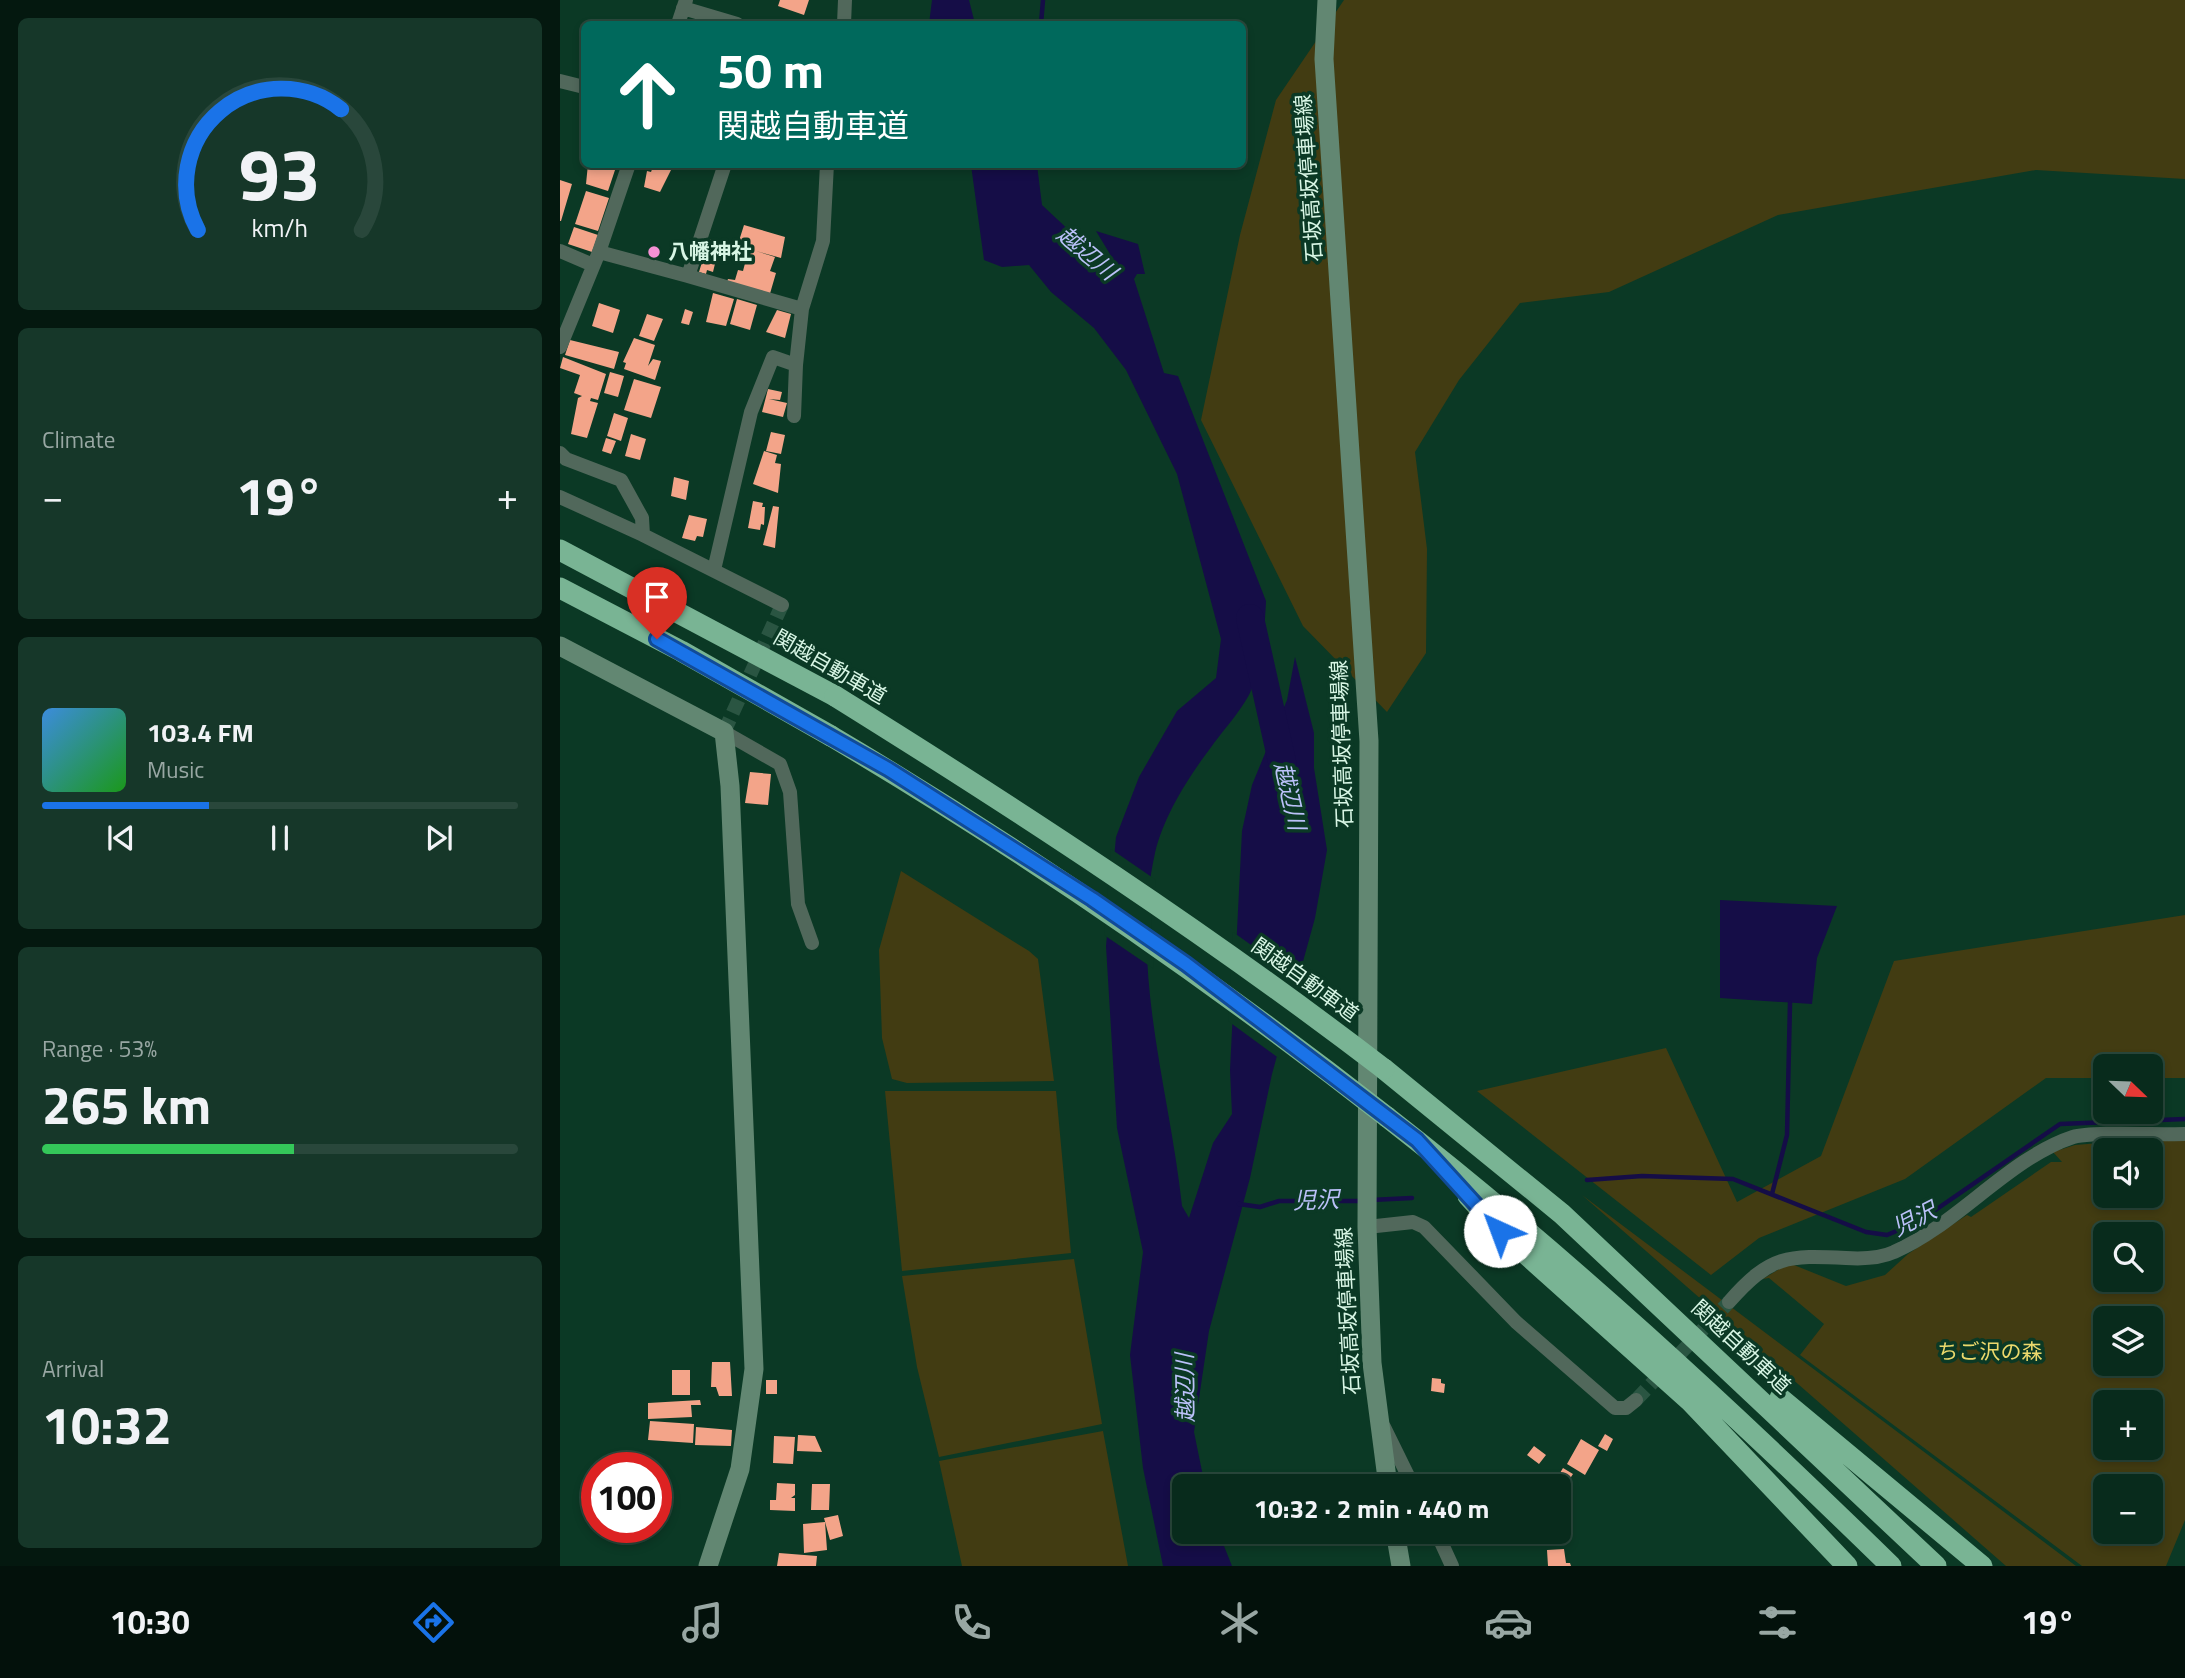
<!DOCTYPE html>
<html lang="en">
<head>
<meta charset="utf-8">
<style>
	body { margin:0; font-family:"Titillium Web","Noto Sans JP",sans-serif; background:#163729; color:#f1f3f6; height:100vh; display:flex; flex-direction:column; font-size:26px; white-space:nowrap }
	* { box-sizing:border-box; margin:0 }
	p { font-size:23px; color:#98a7a3 }
	.icon { flex:none; width:38px; height:38px; fill:none; stroke:currentColor; stroke-width:2; stroke-linecap:round; stroke-linejoin:round }
	.map { position:relative; flex:1; overflow:hidden }
	.panel { display:flex; flex-direction:column; gap:18px; padding:18px; background:#04180f; width:560px }
	.panel>* { flex:none }
	.banner { position:absolute; left:21px; top:21px; width:665px; height:147px; border-radius:10px; box-shadow:0 4px 10px #0003,0 0 0 2px #29473b; background:#00695c; color:#fff; overflow:hidden }
	.needle { width:46px; rotate:113deg }
	.buttons { position:absolute; left:1533px; top:1054px; display:grid; gap:14px }
	.buttons a { display:grid; place-items:center; width:70px; height:70px; border-radius:10px; background:#082b1c; box-shadow:0 4px 10px #0003,0 0 0 2px #29473b; font-size:35px }
	.speed { position:absolute; left:21px; top:1452px; display:flex; gap:14px; font-size:35px; font-weight:700; text-align:center }
	.speed>* { display:grid; place-content:center; width:91px; height:91px; border-radius:50%; background:#082b1c; box-shadow:0 4px 10px #0003,0 0 0 2px #29473b; line-height:1 }
	.speed .limit { border:10px solid #d22; background:#fff; color:#111 }
	.pin { position:absolute; display:grid; place-items:center; width:60px; height:60px; color:#fff; margin:-72px -30px; border-radius:50% 50% 50% 0; rotate:-45deg; box-shadow:0 0 7px #0007 }
	.pin .icon { rotate:45deg }
	.me { position:absolute; width:77px; margin:-38px; rotate:317deg; stroke-linejoin:round; filter:drop-shadow(0 0 5px #0008) }
	.turn { display:flex; align-items:center; gap:24px; height:147px; padding:0 21px; font-size:32px }
	.turn .icon { width:91px; height:91px; stroke-width:2.5 }
	.turn b { display:block; font-size:49px; line-height:60px }
	.big { font-size:52px; font-weight:700; line-height:1.1 }
	.panel .widget { flex:1; display:flex; flex-direction:column; justify-content:center; gap:10px; min-width:0; padding:0 24px; border-radius:10px; background:#163729 }
	.panel .dial { align-items:center; gap:0 }
	.dial svg { height:182px; overflow:visible; fill:none; stroke:#29473b; stroke-width:7; stroke-linecap:round; text-anchor:middle }
	.dial text { fill:#f1f3f6; stroke:none }
	.song { display:flex; align-items:center; gap:21px }
	.cover { width:84px; height:84px; border-radius:10px; background:linear-gradient(135deg,hsl(210 70% 55%),hsl(120 70% 35%)) }
	.played { height:7px; border-radius:4px; background:linear-gradient(90deg,#1a73e8 35%,#29473b 35%) }
	.keys { display:flex; justify-content:space-around; direction:ltr }
	.heat { display:flex; justify-content:space-between; align-items:center; font-size:38px; direction:ltr }
	.charge { height:10px; border-radius:5px; background:linear-gradient(90deg,#34c759 53%,#29473b 0) }
	.trip { position:absolute; left:612px; top:1474px; width:399px; height:70px; border-radius:10px; background:#082b1c; box-shadow:0 4px 10px #0003,0 0 0 2px #29473b; font-weight:700; line-height:70px; text-align:center }
	.dock { display:flex; height:112px; justify-content:space-around; align-items:center; background:#03110b; color:#98a7a3 }
	.dock .icon { width:49px; height:49px }
	.dock .current { color:#1a73e8 }
	.dock b { font-size:32px; color:#f1f3f6 }
	main { display:flex; flex:1; min-height:0 }
	.map>svg:first-child { display:block }
	.green { fill:#423c12; fill-rule:evenodd }
	.water { fill:#150d47 }
	.pier { fill:#0b3925 }
	.lines { fill:none; stroke-linecap:round; stroke-linejoin:round }
	.stream { stroke:#150d47; stroke-width:4.5 }
	.river { stroke:#150d47; stroke-width:28 }
	.building { fill:#f3a489 }
	.street-tunnel { stroke:#2a5542; stroke-width:14; stroke-dasharray:14 7; stroke-linecap:butt }
	.street { stroke:#51685b; stroke-width:14 }
	.secondary { stroke:#628772; stroke-width:19 }
	.highway { stroke:#79b494; stroke-width:21 }
	.highway-bridge { stroke:#79b494; stroke-width:21 }
	.route-casing { stroke:#114b97; stroke-width:18 }
	.route { stroke:#1a73e8; stroke-width:12 }
	.poi-dot { fill:#f491d4; stroke:#0b3925; stroke-width:2.5 }
	.labels { text-anchor:middle; stroke-width:7; stroke-linejoin:round; paint-order:stroke }
	.street-label { font-size:21px; fill:#d8f6e5; stroke:#0b3925 }
	.poi-label { font-size:21px; font-weight:bold; fill:#d8f6e5; stroke:#0b3925; text-anchor:start }
	.park-label { font-size:21px; fill:#ecd96c; stroke:#0b3925 }
	.water-label { font-size:23px; font-style:italic; fill:#bbc1f9; stroke:#0b3925 }
</style>
</head>
<body>
<main>
<section class="panel">
<div class="widget dial"><svg viewBox="0 0 100 80">
<path d="M14 69A42 42 0 1 1 86 69"/>
<path d="M14 69A42 42 0 0 1 77 16" stroke="#1a73e8"/>
<text x="50" y="56" font-size="32" font-weight="700">93</text>
<text x="50" y="72" font-size="11">km/h</text>
</svg></div>
<div class="widget"><p>Climate</p>
<div class="heat"><a>−</a><b class="big">19°</b><a>+</a></div>
</div>
<div class="widget">
<div class="song"><i class="cover"></i><div><b>103.4 FM</b><p>Music</p></div></div>
<div class="played"></div>
<div class="keys"><svg class="icon" aria-label="previous" viewBox="0 0 24 24"><path d="M18 5L8 12l10 7zM5 5v14"/></svg><svg class="icon" aria-label="pause" viewBox="0 0 24 24"><path d="M8 5v14M16 5v14"/></svg><svg class="icon" aria-label="next" viewBox="0 0 24 24"><path d="M6 5l10 7-10 7zM19 5v14"/></svg></div>
</div>
<div class="widget"><p>Range · 53%</p><b class="big">265 km</b><div class="charge"></div></div>
<div class="widget"><p>Arrival</p><b class="big">10:32</b></div>
</section>
<div class="map">
<svg width="1625" height="1566" viewBox="0 0 1625 1566">
	<rect width="100%" height="100%" fill="#0b3925"/>
	<!-- green -->
	<path class="green" d="M784,0H1625V179L1476,170L1218,215L1049,292L960,303L899,380L855,452L867,549L866,653L827,712L743,626L641,420L680,235L716,100Z
		M341,871L469,951L478,959L494,1081L347,1083L332,1079L322,1038L319,950Z
		M1625,915V1078H1591V1066H1545V1078H1486L1345,1179L1199,1238L1151,1275L917,1091L1106,1048L1177,1202L1261,1156L1334,961Z
		M325,1091H496L511,1253L342,1271Z
		M1577,1140L1625,1141V1520L1606,1566H1522L1240,1355L1264,1324L1209,1278L1203,1279L1229,1263L1286,1286L1325,1275L1348,1254L1407,1215L1411,1217L1491,1162H1502L1493,1152L1515,1145ZM1545,1150H1591V1195H1545ZM1545,1234H1591V1279H1545ZM1545,1318H1591V1363H1545ZM1545,1402H1591V1447H1545ZM1545,1486H1591V1531H1545Z
		M1022,1195L1516,1566H1446Z
		M514,1259L542,1424L379,1457L357,1367L342,1276Z
		M543,1431L568,1566H402L379,1461Z"/>
	<!-- water -->
	<path class="water" d="M372,0H409L415,24H369Z
		M411,165H477L482,205L513,234L556,264L536,231L578,244L585,274H577L574,279L604,373L618,376L706,601C705,626 701,672 689,695C678,715 662,731 649,750C627,779 603,818 595,853C569,969 610,1091 622,1206L629,1218L653,1143L672,1114L670,1070L682,831L692,785L727,700L735,657L754,733V768L767,850L755,918L712,1074L690,1178L649,1331L634,1432L645,1486H625V1531H658L672,1566H603L583,1468L570,1355L583,1252L557,1128L546,946L556,837L579,777L617,711L656,678L661,639L617,474L566,370L534,328L491,292L469,265L442,267L424,260Z
		M1160,900L1277,906L1257,958L1252,1004L1160,998Z"/>
	<!-- pier -->
	<path class="pier" d="M551,849L596,880L591,920L594,969L544,935Z
		M673,932L741,981L720,1059L668,1021Z"/>
	<g class="lines">
		<!-- stream -->
		<path class="stream" d="M481,24L483,0
			M1027,1180L1082,1176L1173,1179L1306,1232L1327,1235L1358,1222L1500,1124L1625,1119
			M1212,1194L1227,1135L1230,1003
			M811,1200L852,1198
			M679,1204L700,1207L719,1201H802"/>
		<!-- river -->
		<path class="river" d="M690,618L723,766"/>
	</g>
	<!-- building -->
	<path class="building" d="M220,0H249L244,15L218,6Z
		M28,164H57L48,191L26,184Z
		M94,164H114L100,192L84,187L87,171L91,172Z
		M0,180L12,184L1,221H0Z
		M26,191L49,198L38,231L15,224Z
		M184,225L225,237L221,258L196,251L215,257L210,271L216,273L209,297L166,284L168,279L175,280L178,270L183,271L189,248L178,244Z
		M14,227L38,235L32,252L8,244Z
		M149,239L160,243L153,272L147,270L146,274L139,272Z
		M153,293L174,299L166,326L146,322Z
		M177,299L197,305L190,330L170,324Z
		M39,303L60,310L53,333L32,326Z
		M125,309L133,312L129,325L121,323Z
		M217,310L231,314L225,338L206,332Z
		M87,314L103,319L94,341L79,336Z
		M74,338L95,345L88,366L93,359L101,361L95,380L64,369L66,363L63,362Z
		M10,340L59,352L54,369L5,355Z
		M3,357L46,374L38,400L31,398L30,401L38,403L27,438L11,434L18,398L22,396L14,393L20,375L0,368Z
		M50,372L64,376L58,397L44,393Z
		M74,379L101,387L91,418L64,410Z
		M208,389L222,392L220,400L209,399L227,403L223,417L202,412Z
		M54,413L68,418L61,441L47,436Z
		M211,432L225,435L221,454L206,451Z
		M71,434L86,439L80,460L65,456Z
		M46,438L56,441L51,454L42,451Z
		M204,451L217,455L215,463L221,464L218,493L193,484Z
		M114,477L129,481L126,500L111,496Z
		M193,501L203,503L202,507H205L204,525L201,524L200,530L188,528Z
		M213,506L219,507L215,548L203,545Z
		M129,515L147,519L143,537L137,536L135,541L122,538Z
		M190,772L211,774L208,805L185,803Z
		M152,1362H170L172,1396H159L156,1387H151Z
		M112,1370H130V1395H112Z
		M872,1378L881,1379V1383L885,1384L884,1393L871,1391Z
		M206,1380H217V1394H206Z
		M140,1400L141,1405H131L132,1417L88,1419V1403Z
		M90,1421L134,1424L133,1443L88,1440Z
		M136,1427L172,1430L171,1446L135,1445Z
		M1045,1434L1053,1439L1047,1451L1038,1446Z
		M238,1435L255,1436L262,1452L237,1451Z
		M214,1436L235,1437L233,1464L213,1463Z
		M1021,1439L1039,1450L1025,1475L1007,1464Z
		M974,1446L986,1455L979,1464L967,1455Z
		M1003,1468L1013,1474L1003,1489L994,1483Z
		M217,1483L235,1484V1495L231,1498H235V1511L210,1510V1500H216Z
		M252,1484H270L269,1510H251Z
		M278,1515L283,1536L270,1540L264,1518Z
		M265,1522L267,1550L244,1553L243,1524Z
		M996,1531L997,1545L979,1546V1533Z
		M1004,1549L1006,1563H1010L1011,1566H988L987,1550Z
		M219,1553L257,1556L256,1566H217Z"/>
	<g class="lines">
		<!-- street-tunnel -->
		<path class="street-tunnel" d="M164,732L222,605
			M1076,1400L1169,1302"/>
		<!-- street -->
		<path class="street" d="M123,8L177,24
			M118,24L126,0
			M284,24L285,0
			M0,81L24,87
			M0,251L33,265
			M39,252L128,276L165,164
			M128,276L242,309L236,365L213,357L191,412L154,570
			M242,309L263,241L267,164
			M0,347L39,252L69,164
			M234,416L236,365
			M0,453L6,459L61,480L82,518L83,535L222,605
			M0,497L83,535
			M164,732L220,764L230,792L238,904L252,943
			M807,1227L853,1222L864,1227L956,1322L1055,1408H1066L1076,1400
			M1169,1302C1210,1255 1228,1255 1286,1258C1302,1259 1319,1259 1334,1252C1397,1225 1449,1158 1513,1137C1532,1131 1601,1135 1625,1134
			M824,1427L853,1486
			M876,1531L892,1566"/>
		<!-- secondary -->
		<path class="secondary" d="M767,0L764,59L809,741L807,1227L812,1363L828,1486
			M0,646L164,732L170,786L194,1369L180,1469L148,1566
			M835,1531L841,1566"/>
		<!-- highway -->
		<path class="highway" d="M0,550L275,696
			M0,588L121,651L271,736
			M824,1069L1002,1214L1376,1566
			M827,1117C1004,1255 1170,1409 1331,1566
			M908,1196L940,1231L1131,1402L1287,1566
			M1220,1398L1422,1566"/>
		<!-- highway-bridge -->
		<path class="highway-bridge" d="M275,696C463,813 648,934 824,1069
			M271,736C465,851 649,978 827,1117"/>
	</g>
	<g class="lines">
		<defs>
			<path id="route" d="M97,639L328,769L532,899L626,964L857,1140L940,1231"/>
		</defs>
		<!-- route casing -->
		<use href="#route" class="route-casing"/>
		<!-- route -->
		<use href="#route" class="route"/>
	</g>
	<!-- markers -->
	<circle class="poi-dot" cx="94" cy="252" r="7"/>
	<g class="labels">
		<!-- street labels -->
		<g class="street-label">
			<text transform="translate(749 178) rotate(-94)" y="7">石坂高坂停車場線</text>
			<text transform="translate(270 667) rotate(30)" y="7">関越自動車道</text>
			<text transform="translate(782 744) rotate(-92)" y="7">石坂高坂停車場線</text>
			<text transform="translate(745 980) rotate(36)" y="7">関越自動車道</text>
			<text transform="translate(788 1311) rotate(-93)" y="7">石坂高坂停車場線</text>
			<text transform="translate(1181 1347) rotate(43)" y="7">関越自動車道</text>
		</g>
		<!-- poi labels -->
		<g class="poi-label">
			<text x="108" y="259">八幡神社</text>
		</g>
		<!-- park labels -->
		<g class="park-label">
			<text x="1430" y="1359">ちご沢の森</text>
		</g>
		<!-- water labels -->
		<g class="water-label">
			<text transform="translate(527 253) rotate(40)" y="8">越辺川</text>
			<text transform="translate(730 796) rotate(77)" y="8">越辺川</text>
			<text transform="translate(756 1200) rotate(-2)" y="8">児沢</text>
			<text transform="translate(1354 1219) rotate(-27)" y="8">児沢</text>
			<text transform="translate(625 1388) rotate(-91)" y="8">越辺川</text>
		</g>
	</g>
</svg>
<div class="buttons">
<a><svg class="needle" viewBox="-14 -14 28 28"><path d="M0-13l5 13h-10z" fill="#e53935"/><path d="M0 13l5-13h-10z" fill="#98a7a3"/></svg></a>
<a><svg class="icon" aria-label="sound" viewBox="0 0 24 24"><path d="M4 9h4l5-4v14l-5-4H4zM17 9q2 3 0 6"/></svg></a>
<a><svg class="icon" aria-label="search" viewBox="0 0 24 24"><circle cx="10" cy="10" r="6"/><path d="M15 15l6 6"/></svg></a>
<a><svg class="icon" aria-label="layers" viewBox="0 0 24 24"><path d="M12 4l9 5-9 5-9-5zM3 14l9 5 9-5"/></svg></a>
<a>+</a>
<a>−</a>
</div>
<div class="speed"><div class="limit">100</div></div>
<div class="pin" style="left:97px;top:639px;background:#d93025"><svg class="icon" aria-label="arrive" viewBox="0 0 24 24"><path d="M6 21V4h12l-3 4 3 4H6"/></svg></div>
<svg class="me" style="left:940px;top:1231px" viewBox="-20 -20 40 40"><circle r="19" fill="#fff"/><path d="M0-13L10 11 0 6-10 11z" fill="#1a73e8"/></svg>
<div class="trip">10:32 · 2 min · 440 m</div>
<div class="banner">
<div class="turn"><svg class="icon" aria-label="ahead" viewBox="0 0 24 24"><path d="M12 20V5M6 11l6-6 6 6"/></svg><div><b>50 m</b>関越自動車道</div></div>
</div>
</div>
</main>
<nav class="dock">
<b>10:30</b>
<svg class="icon current" aria-label="directions" viewBox="0 0 24 24"><path d="M12 3l9 9-9 9-9-9zM9 14v-3h6M13 9l2 2-2 2"/></svg>
<svg class="icon" aria-label="music" viewBox="0 0 24 24"><path d="M9 18V5l10-2v13"/><circle cx="6" cy="18" r="3"/><circle cx="16" cy="16" r="3"/></svg>
<svg class="icon" aria-label="phone" viewBox="0 0 24 24"><path d="M5 4h4l2 5-3 2q2 4 5 5l2-3 5 2v4C11 20 4 13 5 4z"/></svg>
<svg class="icon" aria-label="climate" viewBox="0 0 24 24"><path d="M12 3v18M4 7l16 10M4 17L20 7"/></svg>
<svg class="icon" aria-label="car" viewBox="0 0 24 24"><path d="M5 17H2v-5l4-1 3-4h7l3 4 3 1v5h-3M9 17h6M6 11h13"/><circle cx="7" cy="17" r="2"/><circle cx="17" cy="17" r="2"/></svg>
<svg class="icon" aria-label="filters" viewBox="0 0 24 24"><path d="M4 7h16M4 17h16"/><circle cx="9" cy="7" r="2"/><circle cx="15" cy="17" r="2"/></svg>
<b>19°</b>
</nav>
</body>
</html>
